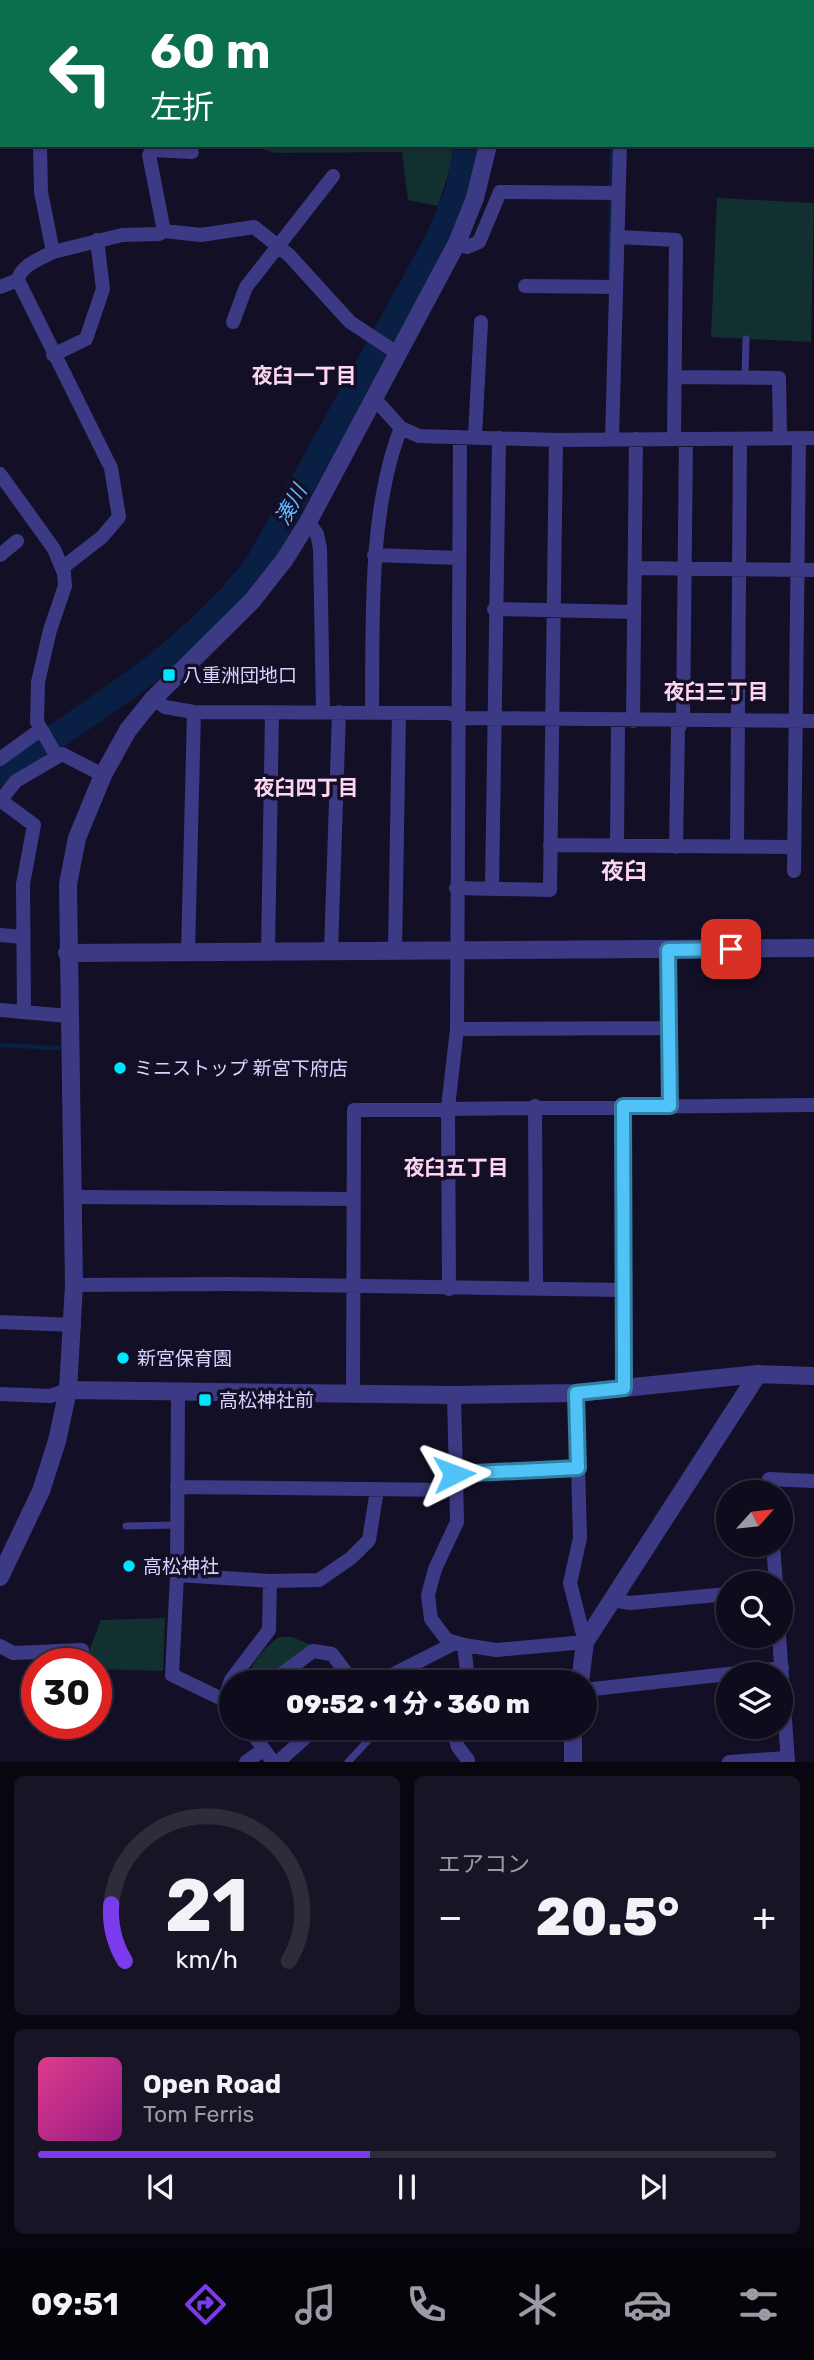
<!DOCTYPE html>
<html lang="ja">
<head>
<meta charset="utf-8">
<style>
	body { margin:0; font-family:Rubik,"Noto Sans JP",sans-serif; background:#171425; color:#f1f3f6; height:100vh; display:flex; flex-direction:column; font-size:26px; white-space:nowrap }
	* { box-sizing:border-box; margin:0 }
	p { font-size:23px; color:#9b9ba3 }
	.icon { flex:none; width:38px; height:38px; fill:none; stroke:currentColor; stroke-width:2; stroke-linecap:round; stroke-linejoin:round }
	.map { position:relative; height:1762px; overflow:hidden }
	.details { display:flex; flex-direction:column; gap:14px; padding:14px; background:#08060f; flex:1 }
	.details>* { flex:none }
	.banner { position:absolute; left:0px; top:0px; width:816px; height:147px; box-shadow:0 2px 5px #0004,0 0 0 2px #2e2b3b; background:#0b6e4f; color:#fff; overflow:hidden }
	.needle { width:46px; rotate:63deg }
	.controls { position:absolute; left:716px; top:1480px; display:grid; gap:14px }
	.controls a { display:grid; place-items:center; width:77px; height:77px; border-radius:50%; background:#0e0b1c; box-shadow:0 2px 5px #0004,0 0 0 2px #2e2b3b; font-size:35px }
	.speed { position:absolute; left:21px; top:1648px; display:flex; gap:14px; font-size:35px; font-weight:700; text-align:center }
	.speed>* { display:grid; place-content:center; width:91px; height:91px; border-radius:50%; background:#0e0b1c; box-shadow:0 2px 5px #0004,0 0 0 2px #2e2b3b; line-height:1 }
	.speed .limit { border:10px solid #d22; background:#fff; color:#111 }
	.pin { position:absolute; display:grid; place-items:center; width:60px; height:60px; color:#fff; margin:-30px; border-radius:14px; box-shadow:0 4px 10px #0006 }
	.me { position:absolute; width:77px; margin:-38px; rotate:87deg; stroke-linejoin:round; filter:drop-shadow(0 0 5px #0008) }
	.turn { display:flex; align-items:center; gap:24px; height:147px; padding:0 35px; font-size:32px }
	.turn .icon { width:91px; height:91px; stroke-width:2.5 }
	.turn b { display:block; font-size:49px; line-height:60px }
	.big { font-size:52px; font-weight:800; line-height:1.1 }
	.details .tile { flex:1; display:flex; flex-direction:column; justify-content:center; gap:10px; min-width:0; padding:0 24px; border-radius:10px; background:#171425 }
	.details .dial { align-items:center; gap:0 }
	.dial svg { height:182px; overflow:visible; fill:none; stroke:#2e2b3b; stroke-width:7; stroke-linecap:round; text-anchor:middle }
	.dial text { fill:#f1f3f6; stroke:none }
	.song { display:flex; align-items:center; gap:21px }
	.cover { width:84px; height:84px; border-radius:10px; background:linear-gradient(135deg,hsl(330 70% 55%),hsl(310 70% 35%)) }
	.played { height:7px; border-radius:4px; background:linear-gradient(90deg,#7c3aed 45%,#2e2b3b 45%) }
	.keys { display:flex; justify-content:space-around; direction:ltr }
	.heat { display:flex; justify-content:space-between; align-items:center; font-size:38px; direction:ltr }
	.details .tiles { flex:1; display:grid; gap:14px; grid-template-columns:1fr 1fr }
	.tile:last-child { grid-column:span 2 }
	.trip { position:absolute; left:219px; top:1670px; width:378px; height:70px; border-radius:35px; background:#0e0b1c; box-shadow:0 2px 5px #0004,0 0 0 2px #2e2b3b; font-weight:800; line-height:70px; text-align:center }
	.tabs { display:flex; height:112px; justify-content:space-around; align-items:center; background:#06040b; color:#9b9ba3 }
	.tabs .icon { width:49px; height:49px }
	.tabs .selected { color:#7c3aed }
	.tabs b { font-size:32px; color:#f1f3f6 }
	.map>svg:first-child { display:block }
	.green { fill:#12302f }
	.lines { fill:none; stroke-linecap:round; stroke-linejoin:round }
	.stream { stroke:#0a1f44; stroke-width:4.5 }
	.river { stroke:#0a1f44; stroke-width:26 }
	.service { stroke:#3d3a85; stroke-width:7 }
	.minor { stroke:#3d3a85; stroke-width:14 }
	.tertiary { stroke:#3d3a85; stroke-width:18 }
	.rail-casing { stroke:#00e5ff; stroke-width:7 }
	.rail { stroke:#130f26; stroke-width:4.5; stroke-dasharray:13; stroke-linecap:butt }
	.route-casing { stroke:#337fa1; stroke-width:18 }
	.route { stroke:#4fc3f7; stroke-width:12 }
	.poi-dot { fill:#00e5ff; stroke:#130f26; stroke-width:2.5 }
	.labels { text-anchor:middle; stroke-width:7; stroke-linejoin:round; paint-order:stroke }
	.poi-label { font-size:19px; fill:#d9d4ff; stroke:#130f26; text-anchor:start }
	.neighbourhood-label { font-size:21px; font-weight:bold; fill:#ffd6f0; stroke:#130f26 }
	.water-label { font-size:21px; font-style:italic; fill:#62b6ff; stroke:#130f26 }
	.quarter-label { font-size:23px; font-weight:bold; fill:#ffd6f0; stroke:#130f26 }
</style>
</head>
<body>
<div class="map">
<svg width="814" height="1762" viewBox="0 0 814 1762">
	<rect width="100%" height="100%" fill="#130f26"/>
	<!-- green -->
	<path class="green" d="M249,145H452L453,159L438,206L408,200L402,152L275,153Z
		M717,198L814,203L811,342L711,337Z
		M165,1618L163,1671L96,1669V1664H84L101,1620Z
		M279,1637H292L311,1645L262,1682H246C252,1662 262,1649 279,1637Z"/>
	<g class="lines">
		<!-- stream -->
		<path class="stream" d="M610,275L612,145
			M0,1045L59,1048"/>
		<!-- river -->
		<path class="river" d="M469,0V2
			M0,774C91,711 191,654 258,564L438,240L458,192L467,145"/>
		<!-- service -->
		<path class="service" d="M745,377L746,339
			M126,1526L176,1525
			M348,1762L376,1732"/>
		<!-- minor -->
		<path class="minor" d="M252,0L269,2
			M0,80H2
			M40,145L41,192L53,252C40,259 21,265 18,280L111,468L119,517L102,537L62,568
			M164,231L149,155L152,150L192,152
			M617,237L676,240L674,439
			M457,243L467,247L479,242L500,192L618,193
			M53,252L122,235L159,234L164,231L201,235L254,227L289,255L350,322L397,353
			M525,286L616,287
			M0,287L18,280
			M233,322L246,287L333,176
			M53,355L86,339L103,289L97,240
			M675,377L779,378L780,438
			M373,397L401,428L419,436L556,440L814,438
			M475,436L481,322
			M612,439L620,145
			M0,474L54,549L64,573L65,586L50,630L38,682L37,722L56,755
			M308,522L317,534L320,548L323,712
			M0,555L17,541
			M374,555L458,558
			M635,568L814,570
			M494,609L634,612
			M153,699L165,707L194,712L448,713L465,718L814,721
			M372,712C373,624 368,511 401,428
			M633,721L636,439
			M0,759L40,730
			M0,800L34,825L23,884L24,1012
			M0,801L16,781L62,754L103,775
			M550,845L794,847
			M617,846L618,721
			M676,847L678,729L683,720L686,439
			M737,847L740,439
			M794,871L799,438
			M456,888L550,890L556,440
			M492,889L499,438
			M0,935L23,937
			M395,950L399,713
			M668,950L670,1106
			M331,951L339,712
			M268,952L272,713
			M188,953L194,712
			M0,1010L68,1016
			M457,1029L668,1028
			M535,1106L536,1289
			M623,1106L624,1388
			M72,1197L352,1199
			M74,1285L231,1284L624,1290
			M449,1289L448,1107L457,1029L460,437
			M0,1322L74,1325
			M178,1391L177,1575L172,1675L224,1700L231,1680L269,1630L270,1581
			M353,1392L354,1110L814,1105
			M0,1394L50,1396L68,1390
			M454,1395L457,1522L435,1569L428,1595L431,1619L447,1640L464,1645L496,1650L585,1642L570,1583L580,1538L576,1393
			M454,1474L578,1467
			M177,1487L454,1490
			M770,1493L769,1479L814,1481
			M773,1545L776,1584
			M177,1575L270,1581L319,1580L351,1558L369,1540L377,1490
			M612,1600L630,1603L728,1594
			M779,1636L788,1762
			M0,1646L13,1653L82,1650L78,1664
			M271,1682L313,1651L332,1654L353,1682
			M378,1682L455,1643
			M463,1682L467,1671L464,1645
			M584,1690L782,1668
			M248,1727L273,1762
			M452,1727L458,1747L468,1760
			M246,1762L264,1749
			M278,1762L317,1727
			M729,1762L787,1758"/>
		<!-- tertiary -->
		<path class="tertiary" d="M496,0V2
			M67,953L814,948
			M68,1390L454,1395L576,1393L758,1374L814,1376
			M0,1577L41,1491L57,1441L68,1390L74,1285L68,884L77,838L103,775L128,730L153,699L252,601L285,559L308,522L457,243L475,198L488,145
			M580,1682L585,1642L758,1374
			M573,1727V1762"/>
		<defs>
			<path id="rail" d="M0,56H2"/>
		</defs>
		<!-- rail casing -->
		<use href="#rail" class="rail-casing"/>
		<!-- rail -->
		<use href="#rail" class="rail"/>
	</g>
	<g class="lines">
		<defs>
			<path id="route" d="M454,1474L578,1468L576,1393L624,1388L623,1106H670L668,950L731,949"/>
		</defs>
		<!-- route casing -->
		<use href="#route" class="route-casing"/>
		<!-- route -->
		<use href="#route" class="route"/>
	</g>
	<!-- markers -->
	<g class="poi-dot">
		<rect x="162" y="668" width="14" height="14" rx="3.5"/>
		<circle cx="120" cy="1068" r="7"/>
		<circle cx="123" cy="1358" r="7"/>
		<rect x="198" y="1393" width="14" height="14" rx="3.5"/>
		<circle cx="129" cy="1566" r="7"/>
	</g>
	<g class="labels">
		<!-- poi labels -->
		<g class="poi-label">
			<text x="183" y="682">八重洲団地口</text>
			<text x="134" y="1075">ミニストップ 新宮下府店</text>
			<text x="137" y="1365">新宮保育園</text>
			<text x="219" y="1407">高松神社前</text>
			<text x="143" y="1573">高松神社</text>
		</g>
		<!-- neighbourhood labels -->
		<g class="neighbourhood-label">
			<text x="304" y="383">夜臼一丁目</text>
			<text x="716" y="699">夜臼三丁目</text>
			<text x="306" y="795">夜臼四丁目</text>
			<text x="456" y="1175">夜臼五丁目</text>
		</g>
		<!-- water labels -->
		<g class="water-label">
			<text transform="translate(291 505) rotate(-61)" y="7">湊川</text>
		</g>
		<!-- quarter labels -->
		<g class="quarter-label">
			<text x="624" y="879">夜臼</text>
		</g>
	</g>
</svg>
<div class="controls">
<a><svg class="needle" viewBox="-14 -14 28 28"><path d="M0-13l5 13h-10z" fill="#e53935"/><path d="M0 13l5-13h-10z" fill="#9b9ba3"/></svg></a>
<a><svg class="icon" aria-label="search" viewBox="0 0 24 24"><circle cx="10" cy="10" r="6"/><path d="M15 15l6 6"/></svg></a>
<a><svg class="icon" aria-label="layers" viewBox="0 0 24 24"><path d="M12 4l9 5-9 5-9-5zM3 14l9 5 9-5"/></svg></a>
</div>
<div class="speed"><div class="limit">30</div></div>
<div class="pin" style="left:731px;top:949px;background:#d93025"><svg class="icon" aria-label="arrive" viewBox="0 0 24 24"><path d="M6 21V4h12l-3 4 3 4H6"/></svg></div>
<svg class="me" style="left:454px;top:1474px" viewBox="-20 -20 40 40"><path d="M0-17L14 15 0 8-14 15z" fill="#4fc3f7" stroke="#fff" stroke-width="4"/></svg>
<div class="trip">09:52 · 1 分 · 360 m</div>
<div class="banner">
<div class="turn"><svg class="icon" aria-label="left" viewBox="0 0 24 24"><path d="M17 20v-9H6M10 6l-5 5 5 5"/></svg><div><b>60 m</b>左折</div></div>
</div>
</div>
<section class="details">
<div class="tiles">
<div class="tile dial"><svg viewBox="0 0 100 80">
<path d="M14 69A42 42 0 1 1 86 69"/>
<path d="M14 69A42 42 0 0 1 8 44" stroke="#7c3aed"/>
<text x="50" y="56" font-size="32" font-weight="700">21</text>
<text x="50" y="72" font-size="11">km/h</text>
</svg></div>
<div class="tile"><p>エアコン</p>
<div class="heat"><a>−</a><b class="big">20.5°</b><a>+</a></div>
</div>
<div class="tile">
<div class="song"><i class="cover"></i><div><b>Open Road</b><p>Tom Ferris</p></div></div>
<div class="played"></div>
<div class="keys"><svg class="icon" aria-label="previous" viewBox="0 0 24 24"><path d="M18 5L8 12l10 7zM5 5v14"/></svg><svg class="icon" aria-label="pause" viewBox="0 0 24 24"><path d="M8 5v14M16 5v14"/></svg><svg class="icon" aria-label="next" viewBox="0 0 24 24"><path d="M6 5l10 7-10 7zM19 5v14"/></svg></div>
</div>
</div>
</section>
<nav class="tabs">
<b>09:51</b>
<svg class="icon selected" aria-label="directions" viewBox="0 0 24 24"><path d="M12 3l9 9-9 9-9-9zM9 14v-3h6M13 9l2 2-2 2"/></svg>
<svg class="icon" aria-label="music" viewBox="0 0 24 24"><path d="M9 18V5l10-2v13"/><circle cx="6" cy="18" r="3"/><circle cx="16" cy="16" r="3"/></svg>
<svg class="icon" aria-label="phone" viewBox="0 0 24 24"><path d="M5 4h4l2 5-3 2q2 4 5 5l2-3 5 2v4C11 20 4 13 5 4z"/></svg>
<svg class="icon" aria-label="climate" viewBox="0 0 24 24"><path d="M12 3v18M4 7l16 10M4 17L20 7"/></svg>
<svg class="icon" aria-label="car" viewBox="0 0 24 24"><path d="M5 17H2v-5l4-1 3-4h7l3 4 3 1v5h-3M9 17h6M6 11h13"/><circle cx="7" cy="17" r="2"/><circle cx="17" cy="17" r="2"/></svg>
<svg class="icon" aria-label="filters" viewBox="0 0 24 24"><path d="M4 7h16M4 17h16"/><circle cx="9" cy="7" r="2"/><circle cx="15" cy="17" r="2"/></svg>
</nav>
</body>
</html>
